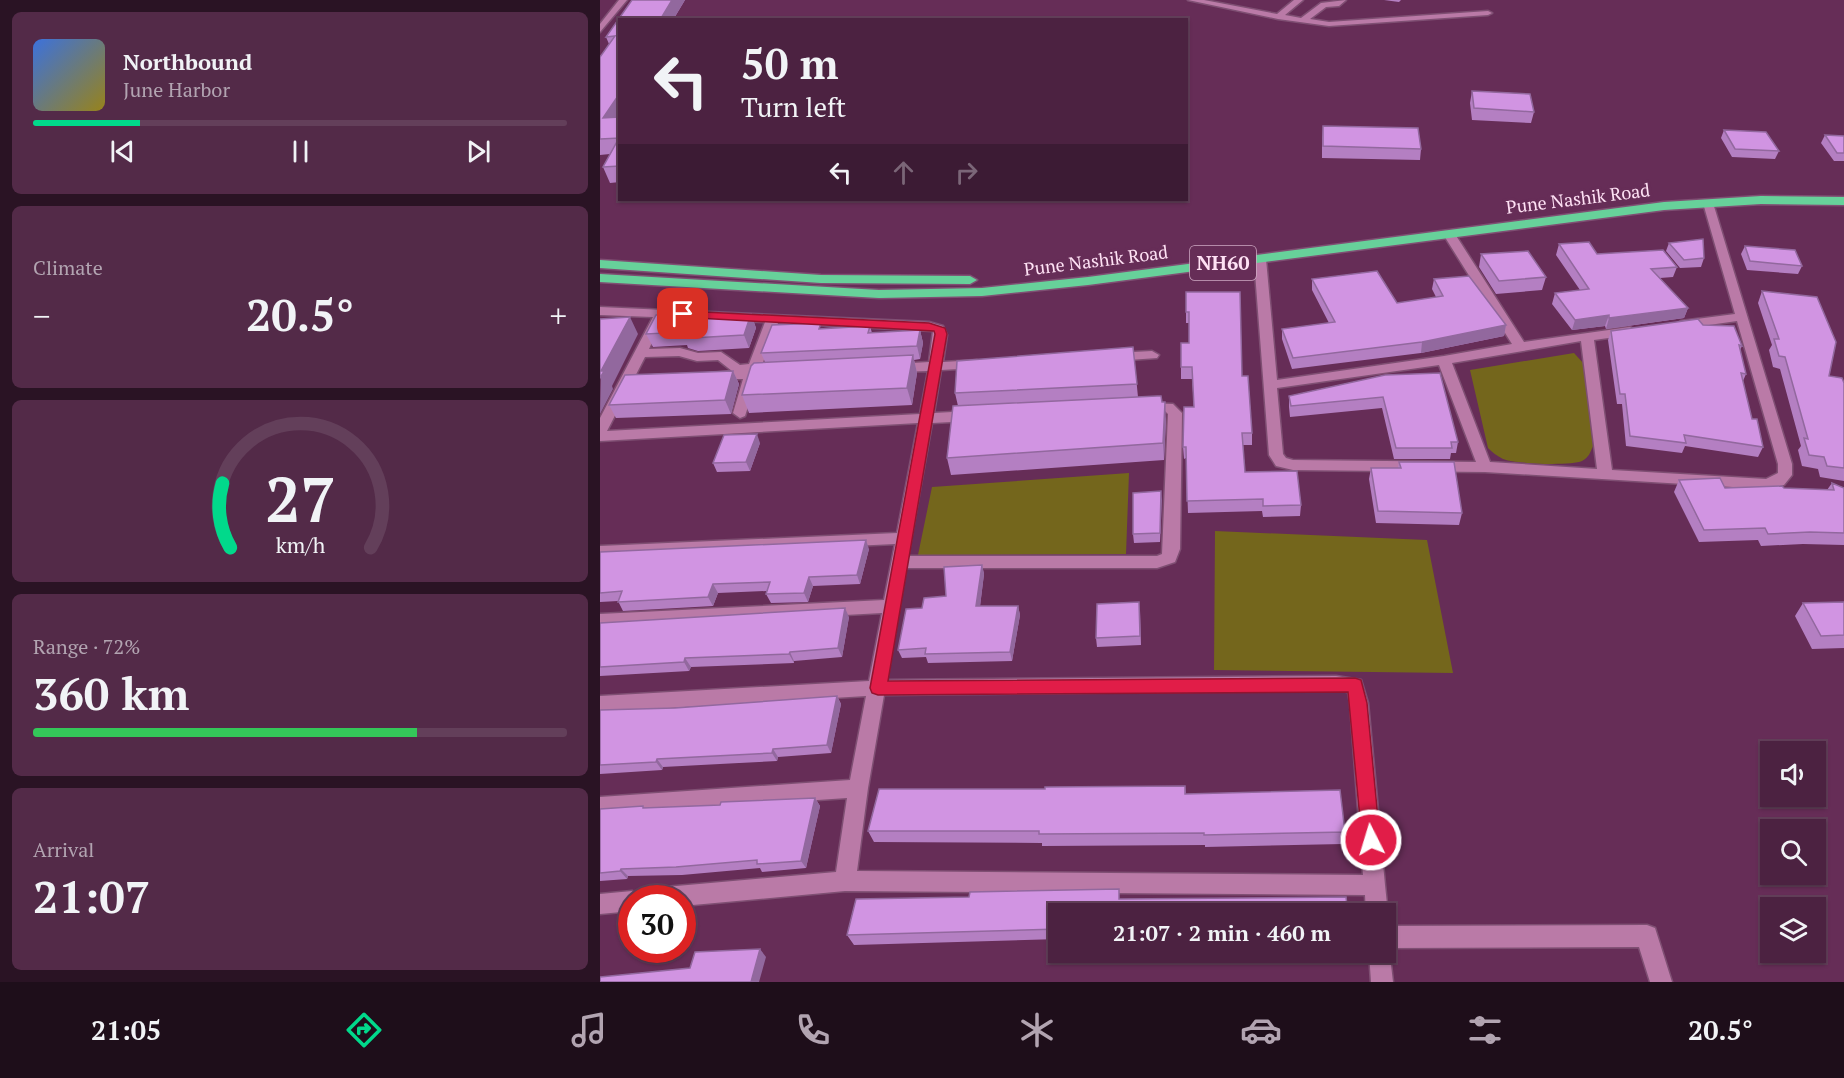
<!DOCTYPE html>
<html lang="en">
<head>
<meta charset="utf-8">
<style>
	body { margin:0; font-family:"PT Serif",serif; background:#532a48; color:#f1f3f6; height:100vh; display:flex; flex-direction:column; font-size:22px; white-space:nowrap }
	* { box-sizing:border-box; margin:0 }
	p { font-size:20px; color:#b2a4b1 }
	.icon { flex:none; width:33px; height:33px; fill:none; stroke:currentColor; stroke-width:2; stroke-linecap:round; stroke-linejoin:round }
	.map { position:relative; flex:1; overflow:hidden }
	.panel { display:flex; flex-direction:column; gap:12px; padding:12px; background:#2a1324; width:600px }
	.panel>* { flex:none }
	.hud { position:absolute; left:18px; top:18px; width:570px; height:183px; border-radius:0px; box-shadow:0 2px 4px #0004,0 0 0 2px #633f5a; background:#4c2241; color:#f1f3f6; overflow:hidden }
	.fabs { position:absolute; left:1160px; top:741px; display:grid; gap:12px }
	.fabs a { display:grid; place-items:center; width:66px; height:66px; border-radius:0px; background:#4c2241; box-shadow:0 2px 4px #0004,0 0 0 2px #633f5a; font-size:30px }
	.speed { position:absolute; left:18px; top:885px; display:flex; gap:12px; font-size:30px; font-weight:700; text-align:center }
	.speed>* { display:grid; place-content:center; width:78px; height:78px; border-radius:50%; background:#4c2241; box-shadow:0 2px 4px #0004,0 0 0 2px #633f5a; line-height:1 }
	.speed .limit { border:9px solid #d22; background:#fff; color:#111 }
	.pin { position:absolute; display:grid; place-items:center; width:51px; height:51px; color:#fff; margin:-26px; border-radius:12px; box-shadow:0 3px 9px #0006 }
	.me { position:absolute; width:66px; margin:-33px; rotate:355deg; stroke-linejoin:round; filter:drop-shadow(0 0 4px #0008) }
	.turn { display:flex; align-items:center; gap:21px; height:126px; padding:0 24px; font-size:27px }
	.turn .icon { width:78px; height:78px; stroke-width:2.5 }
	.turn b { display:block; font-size:42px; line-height:51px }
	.lanes { display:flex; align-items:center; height:57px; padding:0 24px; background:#0003; justify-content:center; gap:30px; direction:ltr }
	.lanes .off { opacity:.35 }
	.big { font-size:45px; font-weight:800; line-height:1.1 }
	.panel .card { flex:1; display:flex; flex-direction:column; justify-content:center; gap:9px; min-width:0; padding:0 21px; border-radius:9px; background:#532a48 }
	.panel .dial { align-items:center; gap:0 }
	.dial svg { height:156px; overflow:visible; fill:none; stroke:#633f5a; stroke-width:7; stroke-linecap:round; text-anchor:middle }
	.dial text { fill:#f1f3f6; stroke:none }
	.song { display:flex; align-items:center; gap:18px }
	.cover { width:72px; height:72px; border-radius:9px; background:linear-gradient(135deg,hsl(220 70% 55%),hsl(50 70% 35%)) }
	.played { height:6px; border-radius:3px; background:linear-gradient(90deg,#01d98b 20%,#633f5a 20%) }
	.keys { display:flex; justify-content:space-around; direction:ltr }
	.heat { display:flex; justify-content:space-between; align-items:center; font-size:33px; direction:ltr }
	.charge { height:9px; border-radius:4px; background:linear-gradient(90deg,#34c759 72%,#633f5a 0) }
	.trip { position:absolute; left:448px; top:903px; width:348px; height:60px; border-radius:0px; background:#4c2241; box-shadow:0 2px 4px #0004,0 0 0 2px #633f5a; font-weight:800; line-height:60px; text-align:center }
	.dock { display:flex; height:96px; justify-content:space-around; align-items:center; background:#1e0e1a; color:#b2a4b1 }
	.dock .icon { width:42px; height:42px }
	.dock .selected { color:#01d98b }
	.dock b { font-size:27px; color:#f1f3f6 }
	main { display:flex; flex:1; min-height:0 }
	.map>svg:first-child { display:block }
	.green { fill:#74661c }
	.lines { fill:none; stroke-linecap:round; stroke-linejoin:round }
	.minor-casing { stroke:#7f4f73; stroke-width:3 }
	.highway-casing { stroke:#7f4f73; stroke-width:3 }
	.minor { fill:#ba7aa7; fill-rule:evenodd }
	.highway { fill:#67d19a; fill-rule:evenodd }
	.wall { fill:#b47fc2 }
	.shaded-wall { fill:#92689e }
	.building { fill:#d194e2; stroke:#92689e; stroke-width:1.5 }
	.route { fill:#e11d48; stroke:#92132f; stroke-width:1.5 }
	.labels { text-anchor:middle; stroke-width:6; stroke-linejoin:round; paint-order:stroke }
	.far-street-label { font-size:18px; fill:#fee1f4; stroke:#662d57 }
	.shield { fill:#662d57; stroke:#d0abc5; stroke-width:1.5 }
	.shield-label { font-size:20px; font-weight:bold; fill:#fee1f4 }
</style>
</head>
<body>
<main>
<section class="panel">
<div class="card">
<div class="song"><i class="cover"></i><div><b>Northbound</b><p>June Harbor</p></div></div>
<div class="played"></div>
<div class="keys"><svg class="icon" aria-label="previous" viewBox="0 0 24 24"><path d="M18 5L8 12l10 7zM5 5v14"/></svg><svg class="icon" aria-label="pause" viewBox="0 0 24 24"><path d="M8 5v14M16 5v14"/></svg><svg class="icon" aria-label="next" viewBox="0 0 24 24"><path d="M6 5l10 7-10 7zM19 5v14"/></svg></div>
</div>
<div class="card"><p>Climate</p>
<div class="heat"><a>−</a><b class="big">20.5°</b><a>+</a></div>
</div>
<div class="card dial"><svg viewBox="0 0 100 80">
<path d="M14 69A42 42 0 1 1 86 69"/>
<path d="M14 69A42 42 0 0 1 10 36" stroke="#01d98b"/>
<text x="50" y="56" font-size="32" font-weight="700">27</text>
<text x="50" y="72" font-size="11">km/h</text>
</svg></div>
<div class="card"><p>Range · 72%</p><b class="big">360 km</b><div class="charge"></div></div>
<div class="card"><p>Arrival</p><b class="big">21:07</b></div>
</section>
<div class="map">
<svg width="1244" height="982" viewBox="0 0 1244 982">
	<rect width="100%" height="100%" fill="#662d57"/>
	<!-- green -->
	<path class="green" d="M974,353L984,364L993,446C990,453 989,457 982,461C971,466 915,464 903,459C897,456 892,452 888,448L870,370Z
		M529,473L526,554L318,555L332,487Z
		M615,531L827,540L853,673L614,670Z"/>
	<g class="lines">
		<defs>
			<path id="minor" d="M19,0H27L0,32V24Z
				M588,0H604L677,14L694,0H703L685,15L701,18L721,3L746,0L739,6L726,7L710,19L729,22L888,11L892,13L888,15L729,26L678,19Z
				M1108,200L1113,203L1192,464V475L1184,485L1166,489L885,472L693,470L676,466L669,455L654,259L656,257L660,256L666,259L677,380L844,356L912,344L843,234L849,231L855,234L924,342L1030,327L1036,331L1030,335L994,340L1012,470L1166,479L1178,473V464L1137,321L1081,329L1075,325L1081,321L1135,314L1103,203ZM981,341L997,469L890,462L852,363ZM839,365L876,462L693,460L686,458L683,454L677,388Z
				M0,307L329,322L343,326L347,335L343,362L377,360L384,364L377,368L341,370L334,413L371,411L378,416L371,421L332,423L308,556H557L562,554L568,414L565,411H545L538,407L545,403L573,404L582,413L580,549L575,562L557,568H306L287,680L736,676L761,680L768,703L785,885L788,914L786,918V914H766L765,895L245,891L82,906V898H44L47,891L54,888L236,872L247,798L0,815V797L250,780L266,696L0,712V696L269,681L282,613L0,628V614L284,600L295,544L0,558V546L297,533L318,423L0,441V418L53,317L0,315ZM63,318L165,322L149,364L140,365L121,352L98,353L80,348L49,349ZM178,323L333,331L329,362L296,364L289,368L296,372L328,371L320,414L7,431L45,357L79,356L97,361L118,360L132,371L112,373L110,376L112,379H143L133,413L140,418L145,416L157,379L168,378L175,374L168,370H160ZM736,690L748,692L750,703L763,875L257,871L268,788L284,695Z
				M552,351L559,355L557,358L515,361L508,357L515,353Z
				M32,891L39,894L41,898H32V911L0,914V894Z
				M1047,925L1055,928L1072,982H1050L1039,947L789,948L793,982H771L769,952H786V926Z"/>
			<path id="highway" d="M1161,196L1244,197V205L1161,204L1064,210L488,285L382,296L279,298L0,282V274L279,290L382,288L488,277L1064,202Z
				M0,260L221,275L370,276L377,280L370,284L221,283L0,268Z"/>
		</defs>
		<!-- minor casing -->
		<use href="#minor" class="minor-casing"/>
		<!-- highway casing -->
		<use href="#highway" class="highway-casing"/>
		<!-- minor -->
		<use href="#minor" class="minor"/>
		<!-- highway -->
		<use href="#highway" class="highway"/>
	</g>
	<!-- wall -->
	<path class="wall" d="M32,0H85L73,20H20V182L10,183L3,167L10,154L0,155V57L9,44L6,37Z
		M784,0H801L799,2Z
		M872,91L934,112L931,123L872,120L870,103Z
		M723,126L821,149L820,160L722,158V138Z
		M1124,130L1179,151L1175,159L1132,157L1121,138Z
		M1225,135L1244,136V161H1234L1221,143Z
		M1069,243L1104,258L1101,267L1080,268L1066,251Z
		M959,244L997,254L1077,267L1073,277L1060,278L1088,308L1084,318L1006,329L1005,326L972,330L952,304L955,293L980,290L956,255Z
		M1145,246L1202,266L1198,274L1147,270L1141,254Z
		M881,254L946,277L942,290L896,294L879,267Z
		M712,279L797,303L836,297L832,289L834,279L906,325L904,336L821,353L692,369L682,339V329L729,323L712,290Z
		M1162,291L1229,376L1244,383V481L1220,477L1218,469L1202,466L1198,450L1201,446L1180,369L1173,367L1169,350L1172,345L1158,303Z
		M586,292L642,376L652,433V445H643L645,472L701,505L700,516L663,517L662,511L588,513L586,458L584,459L583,447L594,407L592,379H581V367L589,343V323H586Z
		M151,314L156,328L149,348L98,351L88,348L87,345L53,347L46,334L102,318Z
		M1103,325L1142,346L1140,350L1146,374L1143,381L1152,419L1163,447L1158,457L1085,446L1082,453L1026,446L1022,404H1017L1008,340L1011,331Z
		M270,326L272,333L320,330L323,343L320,359L314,360L317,373L312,405L149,413L142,395L165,362L161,353L223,328Z
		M533,347L538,397L566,419L564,460L351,475L347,458L358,406L355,393Z
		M133,371L139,384L131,414L16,418L9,405Z
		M785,375L858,442L856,453H851L850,459H794L782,408L690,417L689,407V396Z
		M160,443L150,471L117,472L113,463Z
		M799,462L862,513L859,525L776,523L769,479L771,468H798Z
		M1079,480L1125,488H1184L1227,490L1232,483L1244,488V545L1203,544L1161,546L1158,540L1099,542L1074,492Z
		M561,491L560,542L534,543L533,534Z
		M269,549L260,584L213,586L208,602L171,603L166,594L167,591L118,593L113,606L23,611L18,601L0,602V552Z
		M382,565L384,574L380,606H418L420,615L412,661L328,663L326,657L302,658L298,650L322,608L346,596Z
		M1244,602V648L1212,649L1195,616L1203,603Z
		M540,610L541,645L497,647L496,638Z
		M249,617L242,657L194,661V663L91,667L89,671L0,676V623Z
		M237,696L241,704L231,753L178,757L177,761L63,767L62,770L0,774V710L75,708Z
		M585,786L586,794L745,832L743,844L605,847V845L442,846V843L274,842L268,831L445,789Z
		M215,798L220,806L206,868L162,872L160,868L82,875L28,876L27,879L0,881V809L43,806L45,808L120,805Z
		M459,914V939L254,945L247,935Z"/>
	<!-- shaded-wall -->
	<path class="shaded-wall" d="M72,0H85L73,20H60Z
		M20,93V118H3Z
		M1088,308L1084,318L1006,329L1009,318Z
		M151,314L156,328L149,348L144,335Z
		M1009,315L1005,326L972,330L975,320Z
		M30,317L38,334L12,386L13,389L0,414L1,371Z
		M906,325L904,336L821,353L822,342Z
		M320,330L323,343L320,359L317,346Z
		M313,355L317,373L312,405L307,388Z
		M133,371L139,384L131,414L125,400Z
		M565,402L566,419L564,460L563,443Z
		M157,434L160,443L150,471L146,462Z
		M561,491L562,500L560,542V533Z
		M266,540L269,549L260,584L257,575Z
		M382,565L384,574L379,615L376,606Z
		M209,577L213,586L208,602L204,593Z
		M113,584L118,593L113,606L108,597Z
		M418,606L420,615L412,661L410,652Z
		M245,608L249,617L242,657L238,648Z
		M190,652L194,661V663L189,654Z
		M85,658L91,667L89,671L84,662Z
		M237,696L241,704L231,753L227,745Z
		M173,749L178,757L177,761L172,753Z
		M57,759L63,767L62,770L56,762Z
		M215,798L220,806L206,868L201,861Z
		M21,869L28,876L27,879L20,871Z
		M160,949L166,957L159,982H151Z"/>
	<!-- building -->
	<path class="building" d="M32,0H72L60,20H20V93L3,118L20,117V166L3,167L19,138L0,139V57L15,36L6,37Z
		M872,91L930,94L934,112L874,108Z
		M723,126L818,128L821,149L723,146Z
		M1124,130L1166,132L1179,151L1135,149Z
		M1225,135L1244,136V153H1237Z
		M1103,239L1104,258L1084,260L1069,243Z
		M989,242L997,254L1063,250L1077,267L1051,269L1088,308L1009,318V315L975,320L955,293L989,289L959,244Z
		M1145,246L1195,250L1202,266L1150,261Z
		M928,251L946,277L899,281L881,254Z
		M777,271L797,303L843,296L834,279L869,276L906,325L822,342L693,358L682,329L735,322L712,279Z
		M1162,291L1217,297L1236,342L1229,376L1242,378L1244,383V468L1227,466L1224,457L1209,455L1204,438L1208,439L1185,357L1179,356L1174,339H1179Z
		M586,292H640L642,376H648L652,433H642L645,472L697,471L701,505L663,506V499L587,501L586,447H583L584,407H594L592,367H581V343H589V312H586Z
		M100,313L97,318L151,314L144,335L92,338L82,335L84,332L46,334L56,315Z
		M30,317L1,371H4L0,378V319Z
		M1098,319L1103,325L1134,326L1142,346L1139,345L1146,374L1141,373L1152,419H1157L1163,447L1084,435L1086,443L1030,436L1025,394H1020L1011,331Z
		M221,323L219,329L270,326L268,333L320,330L317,346L161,353L172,325Z
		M533,347L537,384L355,393L357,361Z
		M313,355L307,388L142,395L151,366L154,363Z
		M133,371L125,400L9,405L25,375Z
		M840,373L858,442H851L852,448H796L783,397L691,406L689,396L785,375Z
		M557,396H561L562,402H565L563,443L347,458L353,406Z
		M157,434L146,462L113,463L124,435Z
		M799,462H854L862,513L778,511L771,468H801Z
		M1120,478L1125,488L1182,486L1184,488L1234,490L1232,483L1244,488V533L1210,532L1168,534L1165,528L1104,530L1079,480Z
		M561,491L560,533L533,534V493Z
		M266,540L257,575L209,577L204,593L166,594L170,582L113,584L108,597L18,602L22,591L0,593V552Z
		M382,565L376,606H418L410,652L325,654L326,648L298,650L306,609L322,608L324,598L346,596L344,567Z
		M539,602L540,636L496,638L497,604Z
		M1244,602V635L1221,636L1203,603Z
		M245,608L238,648L190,652L189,654L85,658L84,662L0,667V623Z
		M237,696L227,745L173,749L172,753L57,759L56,762L0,765V710L75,708Z
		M585,786V794L740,790L745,832L604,835V833L439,834V831H268L279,789H445V787Z
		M215,798L201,861L157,864V860L76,867L21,869L20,871L0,873V809L43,806V808L120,805L121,802Z
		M519,889V899L746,897L748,914H459V929L247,935L256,899L369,897L370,892Z
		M160,949L151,982H0V977L90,968L95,952Z"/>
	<!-- route -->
	<path class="route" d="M83,311L329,323L345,328L347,334L288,681L755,678L761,680L767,703L780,840L777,846L771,848L764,846L762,840L748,692L278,695L272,693L270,688L335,334L334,331L79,317V312Z"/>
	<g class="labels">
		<!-- far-street labels -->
		<g class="far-street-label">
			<text transform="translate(978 199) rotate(-7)" y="6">Pune Nashik Road</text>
			<text transform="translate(496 261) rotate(-7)" y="6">Pune Nashik Road</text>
		</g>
		<!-- shield labels -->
		<rect class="shield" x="590" y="246" width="66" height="34" rx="4.5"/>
		<g class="shield-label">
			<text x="623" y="270">NH60</text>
		</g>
	</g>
</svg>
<div class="fabs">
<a><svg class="icon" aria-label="sound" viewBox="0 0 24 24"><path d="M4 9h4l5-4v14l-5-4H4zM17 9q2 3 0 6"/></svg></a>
<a><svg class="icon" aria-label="search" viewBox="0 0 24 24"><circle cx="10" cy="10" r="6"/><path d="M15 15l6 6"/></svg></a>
<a><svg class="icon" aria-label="layers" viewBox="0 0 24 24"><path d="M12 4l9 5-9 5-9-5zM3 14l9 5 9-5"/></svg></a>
</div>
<div class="speed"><div class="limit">30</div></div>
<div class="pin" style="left:83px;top:314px;background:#d93025"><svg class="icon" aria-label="arrive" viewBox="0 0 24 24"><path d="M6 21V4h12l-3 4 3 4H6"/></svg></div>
<svg class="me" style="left:771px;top:840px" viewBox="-20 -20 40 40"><circle r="17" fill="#e11d48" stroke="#fff" stroke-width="3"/><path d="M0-11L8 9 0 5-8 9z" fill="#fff"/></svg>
<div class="trip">21:07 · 2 min · 460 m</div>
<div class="hud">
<div class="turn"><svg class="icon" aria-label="left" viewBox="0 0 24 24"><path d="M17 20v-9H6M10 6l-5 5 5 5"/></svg><div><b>50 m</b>Turn left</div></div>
<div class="lanes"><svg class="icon" aria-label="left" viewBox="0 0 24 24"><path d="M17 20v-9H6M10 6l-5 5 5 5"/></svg><svg class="icon off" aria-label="ahead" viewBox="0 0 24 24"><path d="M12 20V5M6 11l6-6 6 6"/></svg><svg class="icon off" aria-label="right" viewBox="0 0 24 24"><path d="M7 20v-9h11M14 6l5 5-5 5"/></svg></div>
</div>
</div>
</main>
<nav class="dock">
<b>21:05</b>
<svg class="icon selected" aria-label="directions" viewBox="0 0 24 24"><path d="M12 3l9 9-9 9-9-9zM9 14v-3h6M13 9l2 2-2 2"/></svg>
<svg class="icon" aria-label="music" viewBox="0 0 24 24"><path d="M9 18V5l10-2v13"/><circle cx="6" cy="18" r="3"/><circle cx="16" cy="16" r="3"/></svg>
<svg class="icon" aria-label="phone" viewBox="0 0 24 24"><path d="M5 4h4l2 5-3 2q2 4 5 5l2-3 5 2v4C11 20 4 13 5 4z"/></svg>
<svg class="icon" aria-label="climate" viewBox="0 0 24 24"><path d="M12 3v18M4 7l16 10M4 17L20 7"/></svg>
<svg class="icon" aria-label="car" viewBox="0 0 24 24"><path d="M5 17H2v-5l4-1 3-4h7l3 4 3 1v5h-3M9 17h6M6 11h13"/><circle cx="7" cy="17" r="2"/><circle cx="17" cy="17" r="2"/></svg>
<svg class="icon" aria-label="filters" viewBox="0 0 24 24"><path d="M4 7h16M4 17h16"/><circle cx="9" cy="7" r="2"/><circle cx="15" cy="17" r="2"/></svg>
<b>20.5°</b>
</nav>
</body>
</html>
